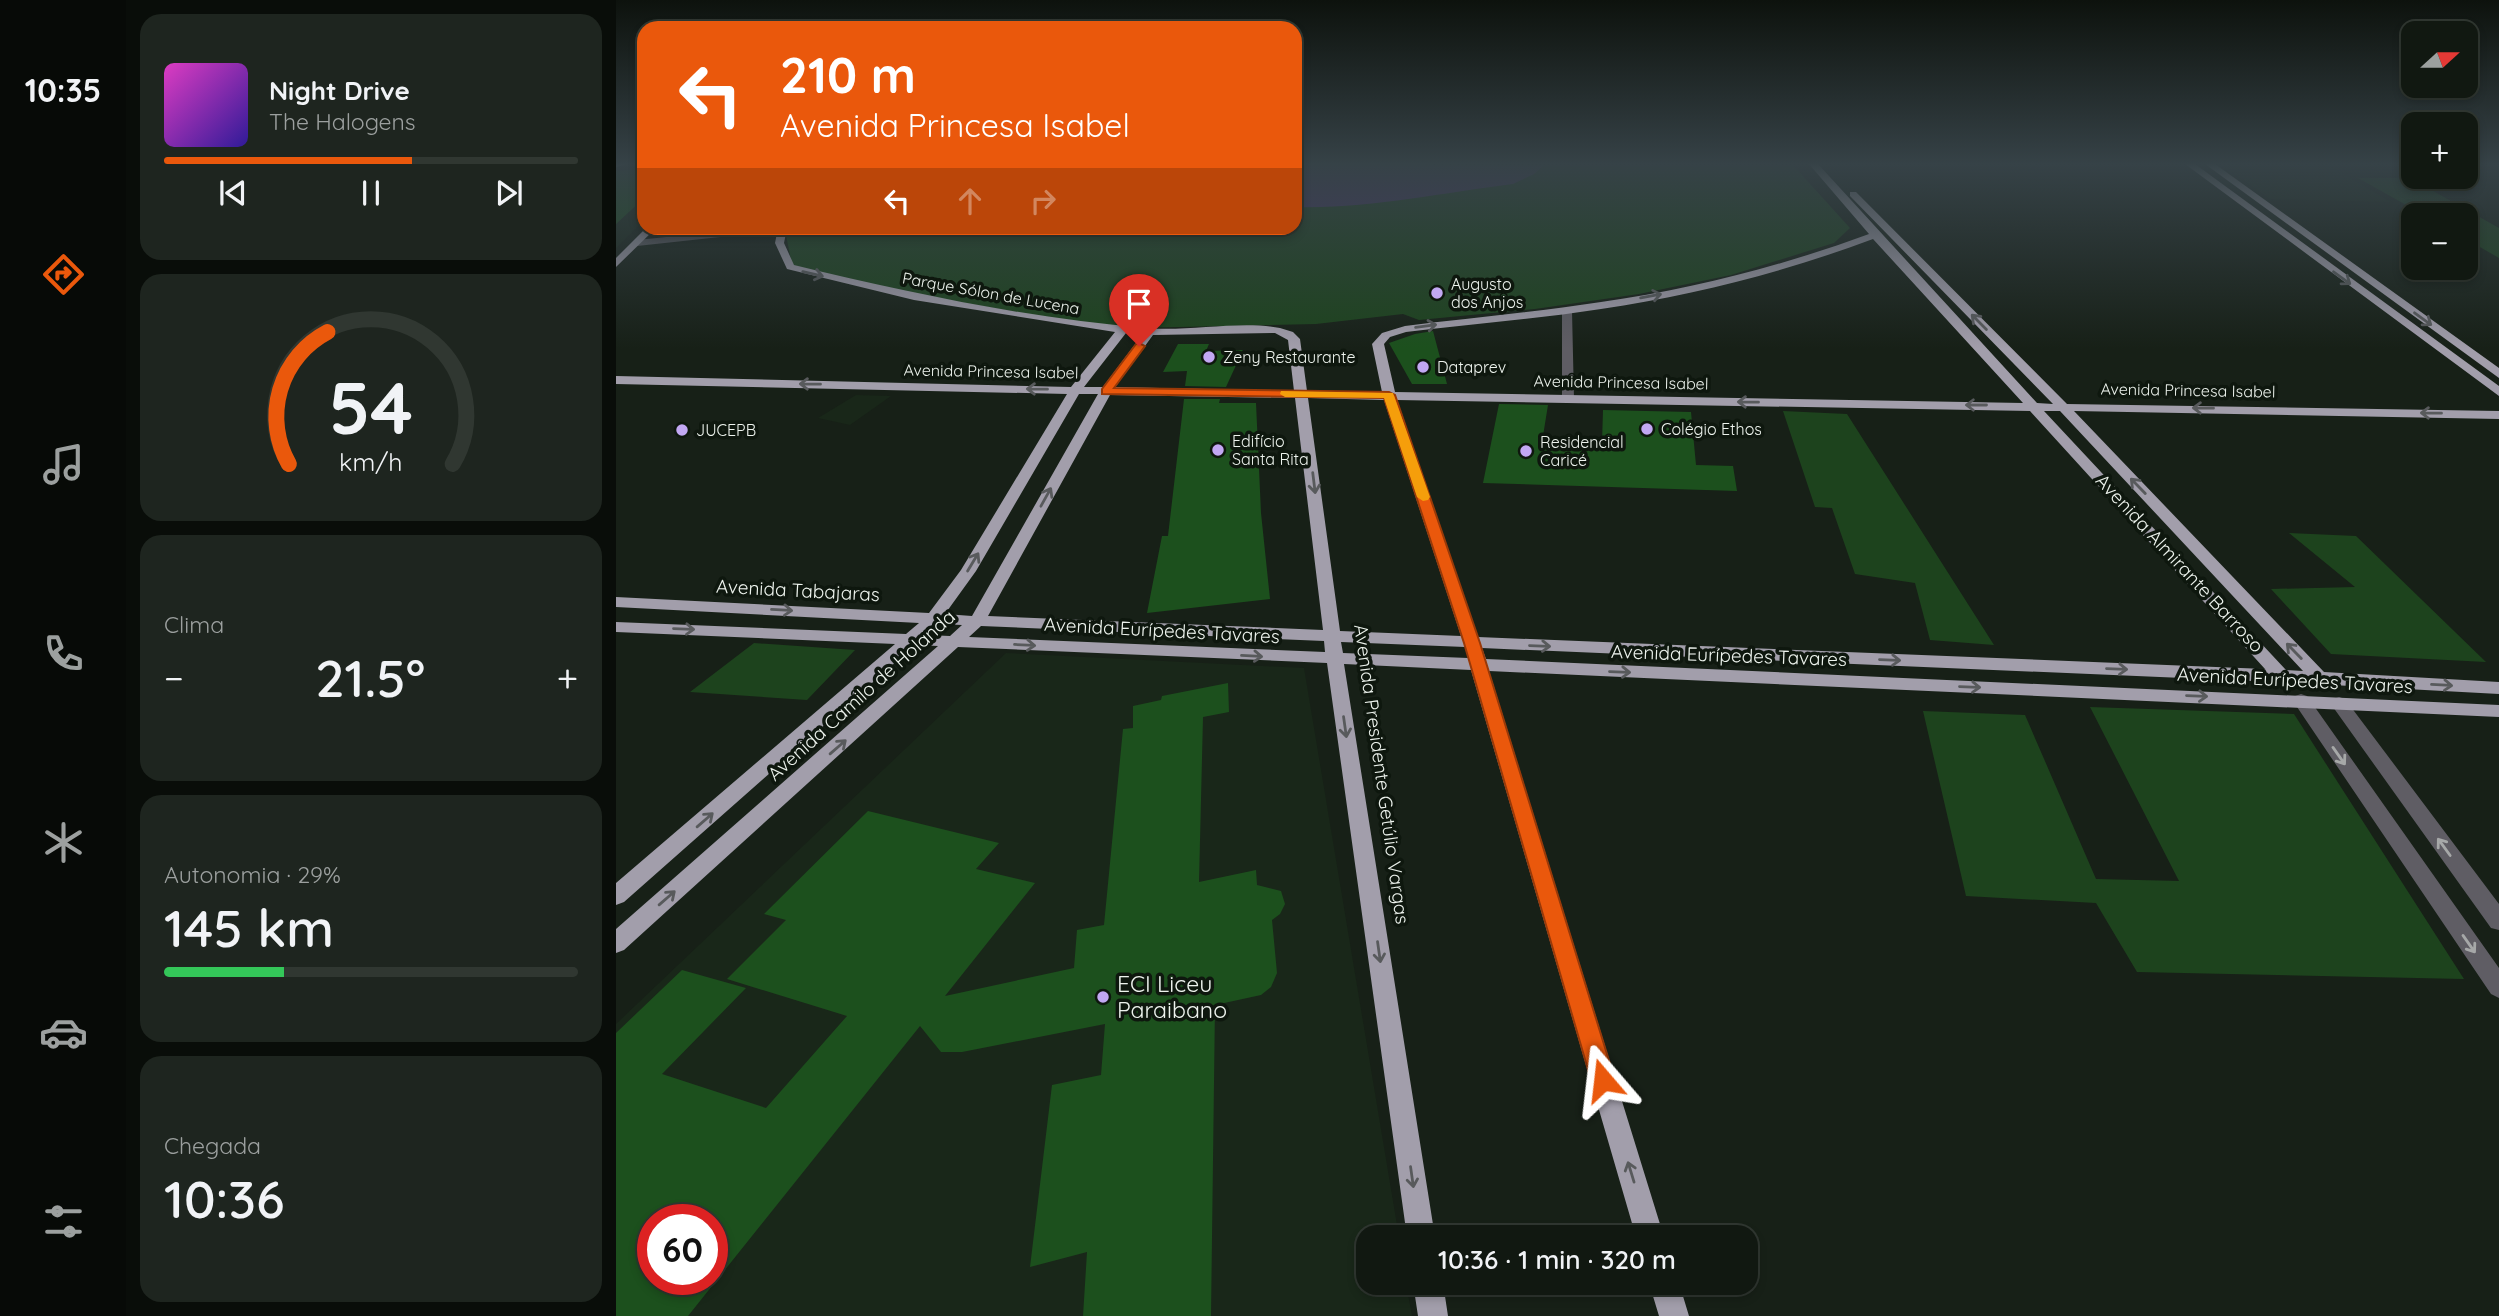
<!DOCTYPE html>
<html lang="pt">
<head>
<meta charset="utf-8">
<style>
	body { margin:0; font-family:Quicksand,sans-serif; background:#1e251f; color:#f1f3f6; height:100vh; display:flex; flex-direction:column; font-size:26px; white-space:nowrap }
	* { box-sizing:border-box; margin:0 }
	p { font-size:23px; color:#9ca09f }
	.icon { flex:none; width:38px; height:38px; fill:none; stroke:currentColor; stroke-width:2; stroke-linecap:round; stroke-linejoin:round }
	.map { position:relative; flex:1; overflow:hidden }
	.side { display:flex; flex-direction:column; gap:14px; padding:14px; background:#090d09; width:490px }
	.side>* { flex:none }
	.guide { position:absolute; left:21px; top:21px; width:665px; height:214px; border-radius:21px; box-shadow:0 4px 10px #0003,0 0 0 2px #303731; background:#ea580c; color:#fff; overflow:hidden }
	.needle { width:46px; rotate:69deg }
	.tools { position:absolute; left:1785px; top:21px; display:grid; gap:14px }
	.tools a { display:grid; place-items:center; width:77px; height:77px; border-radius:14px; background:#111811; box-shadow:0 4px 10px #0003,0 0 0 2px #303731; font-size:35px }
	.speed { position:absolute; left:21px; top:1204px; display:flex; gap:14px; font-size:35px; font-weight:700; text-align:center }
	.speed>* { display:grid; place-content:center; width:91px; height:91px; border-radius:50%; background:#111811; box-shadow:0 4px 10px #0003,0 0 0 2px #303731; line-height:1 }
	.speed .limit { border:10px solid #d22; background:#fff; color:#111 }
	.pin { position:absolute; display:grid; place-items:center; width:60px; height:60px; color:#fff; margin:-72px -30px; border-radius:50% 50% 50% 0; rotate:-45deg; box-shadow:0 0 7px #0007 }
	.pin .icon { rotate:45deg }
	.me { position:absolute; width:77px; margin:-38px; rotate:343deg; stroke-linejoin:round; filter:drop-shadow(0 0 5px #0008) }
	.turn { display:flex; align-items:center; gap:24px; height:147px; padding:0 28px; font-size:32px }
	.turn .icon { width:91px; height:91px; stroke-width:2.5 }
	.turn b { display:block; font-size:49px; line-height:60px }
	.lanes { display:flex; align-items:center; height:66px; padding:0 28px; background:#0003; justify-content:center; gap:35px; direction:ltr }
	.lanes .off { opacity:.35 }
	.big { font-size:52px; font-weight:600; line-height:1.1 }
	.side .widget { flex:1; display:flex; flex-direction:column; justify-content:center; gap:10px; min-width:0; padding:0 24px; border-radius:21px; background:#1e251f }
	.side .dial { align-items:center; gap:0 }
	.dial svg { height:182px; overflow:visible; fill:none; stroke:#303731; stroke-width:7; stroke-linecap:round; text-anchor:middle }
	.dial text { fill:#f1f3f6; stroke:none }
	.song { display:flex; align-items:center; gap:21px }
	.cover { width:84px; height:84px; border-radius:10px; background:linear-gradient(135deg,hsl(310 70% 55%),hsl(250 70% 35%)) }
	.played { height:7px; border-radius:4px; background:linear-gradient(90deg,#ea580c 60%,#303731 60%) }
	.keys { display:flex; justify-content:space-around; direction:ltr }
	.heat { display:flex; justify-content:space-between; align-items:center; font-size:38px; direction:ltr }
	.charge { height:10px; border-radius:5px; background:linear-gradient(90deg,#34c759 29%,#303731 0) }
	.trip { position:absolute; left:740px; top:1225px; width:402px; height:70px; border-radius:21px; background:#111811; box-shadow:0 4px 10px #0003,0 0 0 2px #303731; font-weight:600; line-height:70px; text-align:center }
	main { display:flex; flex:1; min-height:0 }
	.menu { display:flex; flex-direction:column; width:126px; justify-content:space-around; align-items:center; background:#070a07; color:#9ca09f }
	.menu .icon { width:49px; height:49px }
	.menu .on { color:#ea580c }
	.menu b { font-size:32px; color:#f1f3f6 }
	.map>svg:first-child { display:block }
	.built { fill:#192719; fill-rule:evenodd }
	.green { fill:#1d431d }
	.water { fill:#4b356e }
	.building { fill:#1c501d; fill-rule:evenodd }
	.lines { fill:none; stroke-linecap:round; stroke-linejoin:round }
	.minor { fill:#5f5d64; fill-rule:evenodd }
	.major { fill:#a29eab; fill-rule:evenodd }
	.oneway { stroke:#585a5c }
	.oneway2 { stroke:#a6a8a8 }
	.route { fill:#ea580c; stroke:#983908; stroke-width:2 }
	.slow { fill:#f59e0b }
	.poi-dot { fill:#c2a8f3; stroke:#0e170e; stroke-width:2.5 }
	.labels { text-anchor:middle; stroke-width:7; stroke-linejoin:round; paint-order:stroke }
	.far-poi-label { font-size:16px; fill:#edf3ed; stroke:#0e170e; text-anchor:start }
	.far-street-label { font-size:16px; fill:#edf3ed; stroke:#0e170e }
	.street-label { font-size:19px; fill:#edf3ed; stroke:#0e170e }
	.near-poi-label { font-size:23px; fill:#edf3ed; stroke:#0e170e; text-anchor:start }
</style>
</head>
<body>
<main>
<nav class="menu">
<b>10:35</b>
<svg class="icon on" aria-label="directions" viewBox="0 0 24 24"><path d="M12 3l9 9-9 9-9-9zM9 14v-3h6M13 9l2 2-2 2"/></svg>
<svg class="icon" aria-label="music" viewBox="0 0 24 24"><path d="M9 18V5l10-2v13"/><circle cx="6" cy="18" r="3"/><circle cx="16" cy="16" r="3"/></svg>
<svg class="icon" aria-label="phone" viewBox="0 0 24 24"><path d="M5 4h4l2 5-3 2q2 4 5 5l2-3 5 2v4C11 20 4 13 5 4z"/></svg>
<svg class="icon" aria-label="climate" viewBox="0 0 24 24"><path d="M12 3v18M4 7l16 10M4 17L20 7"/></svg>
<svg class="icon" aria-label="car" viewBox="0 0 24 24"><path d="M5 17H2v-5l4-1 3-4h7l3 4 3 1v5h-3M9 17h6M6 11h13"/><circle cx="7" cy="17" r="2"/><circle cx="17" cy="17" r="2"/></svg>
<svg class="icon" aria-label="filters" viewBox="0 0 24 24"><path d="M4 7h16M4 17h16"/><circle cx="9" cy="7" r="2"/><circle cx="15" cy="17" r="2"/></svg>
</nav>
<section class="side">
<div class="widget">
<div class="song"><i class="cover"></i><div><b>Night Drive</b><p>The Halogens</p></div></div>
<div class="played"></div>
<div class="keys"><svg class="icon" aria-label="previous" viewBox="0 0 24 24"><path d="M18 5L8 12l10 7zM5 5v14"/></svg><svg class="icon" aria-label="pause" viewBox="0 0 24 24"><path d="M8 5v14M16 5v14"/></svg><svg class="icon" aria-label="next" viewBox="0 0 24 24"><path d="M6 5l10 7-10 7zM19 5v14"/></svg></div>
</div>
<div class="widget dial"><svg viewBox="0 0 100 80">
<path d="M14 69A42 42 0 1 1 86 69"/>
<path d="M14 69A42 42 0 0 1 31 11" stroke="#ea580c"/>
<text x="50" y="56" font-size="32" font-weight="700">54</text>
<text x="50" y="72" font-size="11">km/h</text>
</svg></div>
<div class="widget"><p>Clima</p>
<div class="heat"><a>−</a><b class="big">21.5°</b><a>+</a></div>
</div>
<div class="widget"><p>Autonomia · 29%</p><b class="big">145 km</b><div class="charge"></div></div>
<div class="widget"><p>Chegada</p><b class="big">10:36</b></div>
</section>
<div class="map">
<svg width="1883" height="1316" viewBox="0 0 1883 1316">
	<rect width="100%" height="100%" fill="#172017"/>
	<!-- built -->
	<path class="built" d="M1606,165H1712L1775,202L1654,199Z
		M28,167V220L0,248V170Z
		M240,395L275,396L234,425L202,418Z
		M390,653L688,668L783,1237H752V1283H790L796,1316H0V1024ZM37,1220H96V1279H37Z"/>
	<!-- green -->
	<path class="green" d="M679,164L1177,165L1234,228L1218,243L1115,275L1023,294L919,309L803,320L787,314L700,324L517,328L440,319L268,289L176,265L170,235L177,228H679Z
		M1742,178H1794L1883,228V258L1850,239V215H1808Z
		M1167,411L1231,414L1378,645L1314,640L1299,583L1239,574L1216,508L1199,507Z
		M1673,533L1740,536L1870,662L1715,654L1655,589L1739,587Z
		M138,643L239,650L191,700L74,692Z
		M1474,707L1678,714L1848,979L1521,972L1480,903L1350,896L1307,711L1409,715L1480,879L1563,881Z"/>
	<!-- water -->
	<path class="water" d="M679,165V164L928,165L918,174L897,184C823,193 753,209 679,207Z"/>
	<!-- building -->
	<path class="building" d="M28,169V198L0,224V171Z
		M817,331L831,384H796L773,343L799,334Z
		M562,344H593L590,351L627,350L610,387L569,386L571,371L547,372Z
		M568,399H604L603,403H640L645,513L654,599L531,613L546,536H552Z
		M883,404L932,405L926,442L986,443L987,410L1075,412L1080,465L1117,466L1121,491L867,483Z
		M612,683L613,712L587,717L583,882L640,870L641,885L665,891L669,904L664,914L656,920L661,973L655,987L645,995L599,1005L595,1316H467L471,1252L414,1267L436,1085L485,1075L489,1024L346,1052H325L304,1026L72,1316H0V1033L66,970L130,988L46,1074L150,1108L231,1016L111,979L170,920L148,914L252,811L383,843L360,869L419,883L329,996L458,968L461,930L488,925L507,729L517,728V706L545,700L546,696ZM37,1220H96V1279H37Z"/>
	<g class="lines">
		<!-- minor -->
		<path class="minor" d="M139,228H165L160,231L21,246L16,243L21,240Z
			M951,308L956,311L958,399L952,403L946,399V311Z
			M1685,694L1691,696L1883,968V998L1875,994L1679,704L1676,700L1679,696Z
			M1723,697L1729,699L1883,904V930L1875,928L1717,707L1714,703L1717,699Z"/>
		<!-- major -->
		<path class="major" d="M0,164H13L0,167Z
			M1193,164H1202L1421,403L1437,404L1234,196V192H1240L1451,404L1883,411V419L1458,411L1708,672L1883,682V694L1716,685L1708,689L1698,684L1678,682L1670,687L1660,682L866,648L870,659L1883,705V717L873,671L1048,1237H1020L855,670L728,664L819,1237H791L711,663L342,647L8,950L0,953V929L322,646L299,645L8,902L0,905V883L279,644L0,632V622L290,634L303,623L0,607V597L313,613L345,570L451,394L0,384V376L455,387L499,332L298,300L171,269L159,243L162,228H171L168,243L178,265C294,293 411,318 530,328C572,332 624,320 664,328L677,332L684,339L691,391L766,392L756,344L766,333L789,326C854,318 920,312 985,302C1077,289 1166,266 1253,234ZM1257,239L1407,403L779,392L768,344L774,337L790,332C855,324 921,319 985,309C1078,295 1169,272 1257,239ZM510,333L526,335L487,387H468ZM659,333L672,340L678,391L499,387L537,335ZM463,394H482L356,616L329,614L360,571ZM494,395L679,398L707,630L372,616ZM692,398L768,400L845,636L724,631ZM781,400L1414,411L1649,669L862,637ZM1428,411H1444L1687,671L1670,670ZM321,624L346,625L334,636L310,635ZM365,626L708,641L709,652L353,637ZM725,642L849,647L852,658L727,653Z
			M1569,164H1579L1883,386V396Z
			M1589,164H1599L1883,368V378Z
			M30,228H40L0,267V258Z
			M797,1283H827L832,1316H802Z
			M1033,1283H1063L1073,1316H1043Z"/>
	</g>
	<!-- one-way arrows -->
	<defs><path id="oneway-shaft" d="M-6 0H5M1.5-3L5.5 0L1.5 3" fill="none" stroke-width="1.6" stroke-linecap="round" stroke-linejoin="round" transform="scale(1.75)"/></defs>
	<g class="oneway">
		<use href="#oneway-shaft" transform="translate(197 274) rotate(13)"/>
		<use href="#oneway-shaft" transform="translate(1726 278) rotate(36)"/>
		<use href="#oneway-shaft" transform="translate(1035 296) rotate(-10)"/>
		<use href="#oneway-shaft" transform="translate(1807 319) rotate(36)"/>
		<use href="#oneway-shaft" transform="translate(1363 322) rotate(-135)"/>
		<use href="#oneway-shaft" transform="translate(810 326) rotate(-7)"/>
		<use href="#oneway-shaft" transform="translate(194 384) rotate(-179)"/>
		<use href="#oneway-shaft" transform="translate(421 389) rotate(-179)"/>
		<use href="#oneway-shaft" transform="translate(1132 402) rotate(-179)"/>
		<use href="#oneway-shaft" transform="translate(1360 405) rotate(-180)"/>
		<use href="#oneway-shaft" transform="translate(1587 408) rotate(-179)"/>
		<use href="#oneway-shaft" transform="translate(1815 413) rotate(-179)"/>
		<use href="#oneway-shaft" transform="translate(698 483) rotate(83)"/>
		<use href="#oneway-shaft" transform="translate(1522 486) rotate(-134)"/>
		<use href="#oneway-shaft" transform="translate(430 497) rotate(-61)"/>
		<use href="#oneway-shaft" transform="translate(357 562) rotate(-59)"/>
		<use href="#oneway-shaft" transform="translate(166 610) rotate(3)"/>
		<use href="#oneway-shaft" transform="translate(68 629) rotate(2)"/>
		<use href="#oneway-shaft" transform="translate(409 645) rotate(3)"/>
		<use href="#oneway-shaft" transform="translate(924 646) rotate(2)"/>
		<use href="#oneway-shaft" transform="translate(1678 651) rotate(-134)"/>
		<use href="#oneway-shaft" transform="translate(636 656) rotate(3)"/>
		<use href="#oneway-shaft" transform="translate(1274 660) rotate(2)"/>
		<use href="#oneway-shaft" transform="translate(1501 669) rotate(2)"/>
		<use href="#oneway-shaft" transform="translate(1004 672) rotate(2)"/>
		<use href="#oneway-shaft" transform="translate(1826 685) rotate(3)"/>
		<use href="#oneway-shaft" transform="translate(1354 687) rotate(2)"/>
		<use href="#oneway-shaft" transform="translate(1581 696) rotate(2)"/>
		<use href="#oneway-shaft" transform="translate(729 727) rotate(82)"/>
		<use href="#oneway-shaft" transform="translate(222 747) rotate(-41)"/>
		<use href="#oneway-shaft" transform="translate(89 820) rotate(-41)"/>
		<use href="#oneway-shaft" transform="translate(51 898) rotate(-41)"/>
		<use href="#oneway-shaft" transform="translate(763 952) rotate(82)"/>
		<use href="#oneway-shaft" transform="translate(1015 1172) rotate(-107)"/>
		<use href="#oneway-shaft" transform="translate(796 1177) rotate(82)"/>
	</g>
	<g class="oneway2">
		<use href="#oneway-shaft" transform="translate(1723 756) rotate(55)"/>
		<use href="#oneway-shaft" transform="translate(1828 847) rotate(-126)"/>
		<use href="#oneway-shaft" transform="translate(1853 944) rotate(55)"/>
	</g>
	<!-- sky -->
	<linearGradient id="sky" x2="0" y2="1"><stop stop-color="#0d120d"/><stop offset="0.47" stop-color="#364247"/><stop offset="1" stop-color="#364247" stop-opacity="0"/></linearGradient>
	<rect width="1883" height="349" fill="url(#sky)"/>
	<!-- route -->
	<path class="route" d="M523,343L529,346L498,388L773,392L779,395L864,643L999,1080L995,1087L987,1091L979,1087L975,1080L848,643L768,398L486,394V389L520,344Z"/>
	<!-- slow -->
	<path class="slow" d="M665,391L777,393L814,497L812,500L807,501L801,497L768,398L669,397L664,394Z"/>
	<!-- markers -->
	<g class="poi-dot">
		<circle cx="821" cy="293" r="7"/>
		<circle cx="593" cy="357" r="7"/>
		<circle cx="807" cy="367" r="7"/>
		<circle cx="1031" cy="429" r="7"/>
		<circle cx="66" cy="430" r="7"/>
		<circle cx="602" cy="450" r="7"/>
		<circle cx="910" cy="451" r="7"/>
		<circle cx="487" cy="997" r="7"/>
	</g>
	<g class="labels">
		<!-- far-poi labels -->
		<g class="far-poi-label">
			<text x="835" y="290">Augusto<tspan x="835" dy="18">dos Anjos</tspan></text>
			<text x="607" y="363">Zeny Restaurante</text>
			<text x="821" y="373">Dataprev</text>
			<text x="1045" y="435">Colégio Ethos</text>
			<text x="80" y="436">JUCEPB</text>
			<text x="616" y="447">Edifício<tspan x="616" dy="18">Santa Rita</tspan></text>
			<text x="924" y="448">Residencial<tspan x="924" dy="18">Caricé</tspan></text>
		</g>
		<!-- far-street labels -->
		<g class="far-street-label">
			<text transform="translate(375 293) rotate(10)" y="6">Parque Sólon de Lucena</text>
			<text transform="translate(375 371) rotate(1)" y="6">Avenida Princesa Isabel</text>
			<text transform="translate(1005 382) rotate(1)" y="6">Avenida Princesa Isabel</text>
			<text transform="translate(1572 390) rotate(1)" y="6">Avenida Princesa Isabel</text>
		</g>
		<!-- street labels -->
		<g class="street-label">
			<text transform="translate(1564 563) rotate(47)" y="7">Avenida Almirante Barroso</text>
			<text transform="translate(182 590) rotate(3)" y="7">Avenida Tabajaras</text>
			<text transform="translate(546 630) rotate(3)" y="7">Avenida Eurípedes Tavares</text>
			<text transform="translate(1113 655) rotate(2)" y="7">Avenida Eurípedes Tavares</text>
			<text transform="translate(1679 680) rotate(3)" y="7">Avenida Eurípedes Tavares</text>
			<text transform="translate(245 695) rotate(-42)" y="7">Avenida Camilo de Holanda</text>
			<text transform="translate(766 774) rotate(82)" y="7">Avenida Presidente Getúlio Vargas</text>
		</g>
		<!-- near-poi labels -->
		<g class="near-poi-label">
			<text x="501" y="992">ECI Liceu<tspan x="501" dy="26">Paraibano</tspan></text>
		</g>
	</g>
</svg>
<div class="tools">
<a><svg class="needle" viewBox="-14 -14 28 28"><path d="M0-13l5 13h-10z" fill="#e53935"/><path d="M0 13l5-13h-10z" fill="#9ca09f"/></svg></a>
<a>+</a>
<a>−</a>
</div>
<div class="speed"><div class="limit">60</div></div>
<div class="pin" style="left:523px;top:346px;background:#d93025"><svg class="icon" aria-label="arrive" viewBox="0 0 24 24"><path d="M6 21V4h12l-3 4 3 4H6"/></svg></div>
<svg class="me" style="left:987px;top:1080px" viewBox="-20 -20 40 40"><path d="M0-17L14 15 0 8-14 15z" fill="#ea580c" stroke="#fff" stroke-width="4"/></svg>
<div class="trip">10:36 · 1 min · 320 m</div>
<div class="guide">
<div class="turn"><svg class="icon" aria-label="left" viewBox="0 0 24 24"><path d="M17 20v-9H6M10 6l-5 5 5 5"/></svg><div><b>210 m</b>Avenida Princesa Isabel</div></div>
<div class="lanes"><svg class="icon" aria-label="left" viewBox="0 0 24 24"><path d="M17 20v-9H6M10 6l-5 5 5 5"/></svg><svg class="icon off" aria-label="ahead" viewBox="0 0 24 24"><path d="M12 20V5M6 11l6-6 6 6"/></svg><svg class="icon off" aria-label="right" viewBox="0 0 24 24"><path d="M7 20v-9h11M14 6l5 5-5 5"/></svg></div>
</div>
</div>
</main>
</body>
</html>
